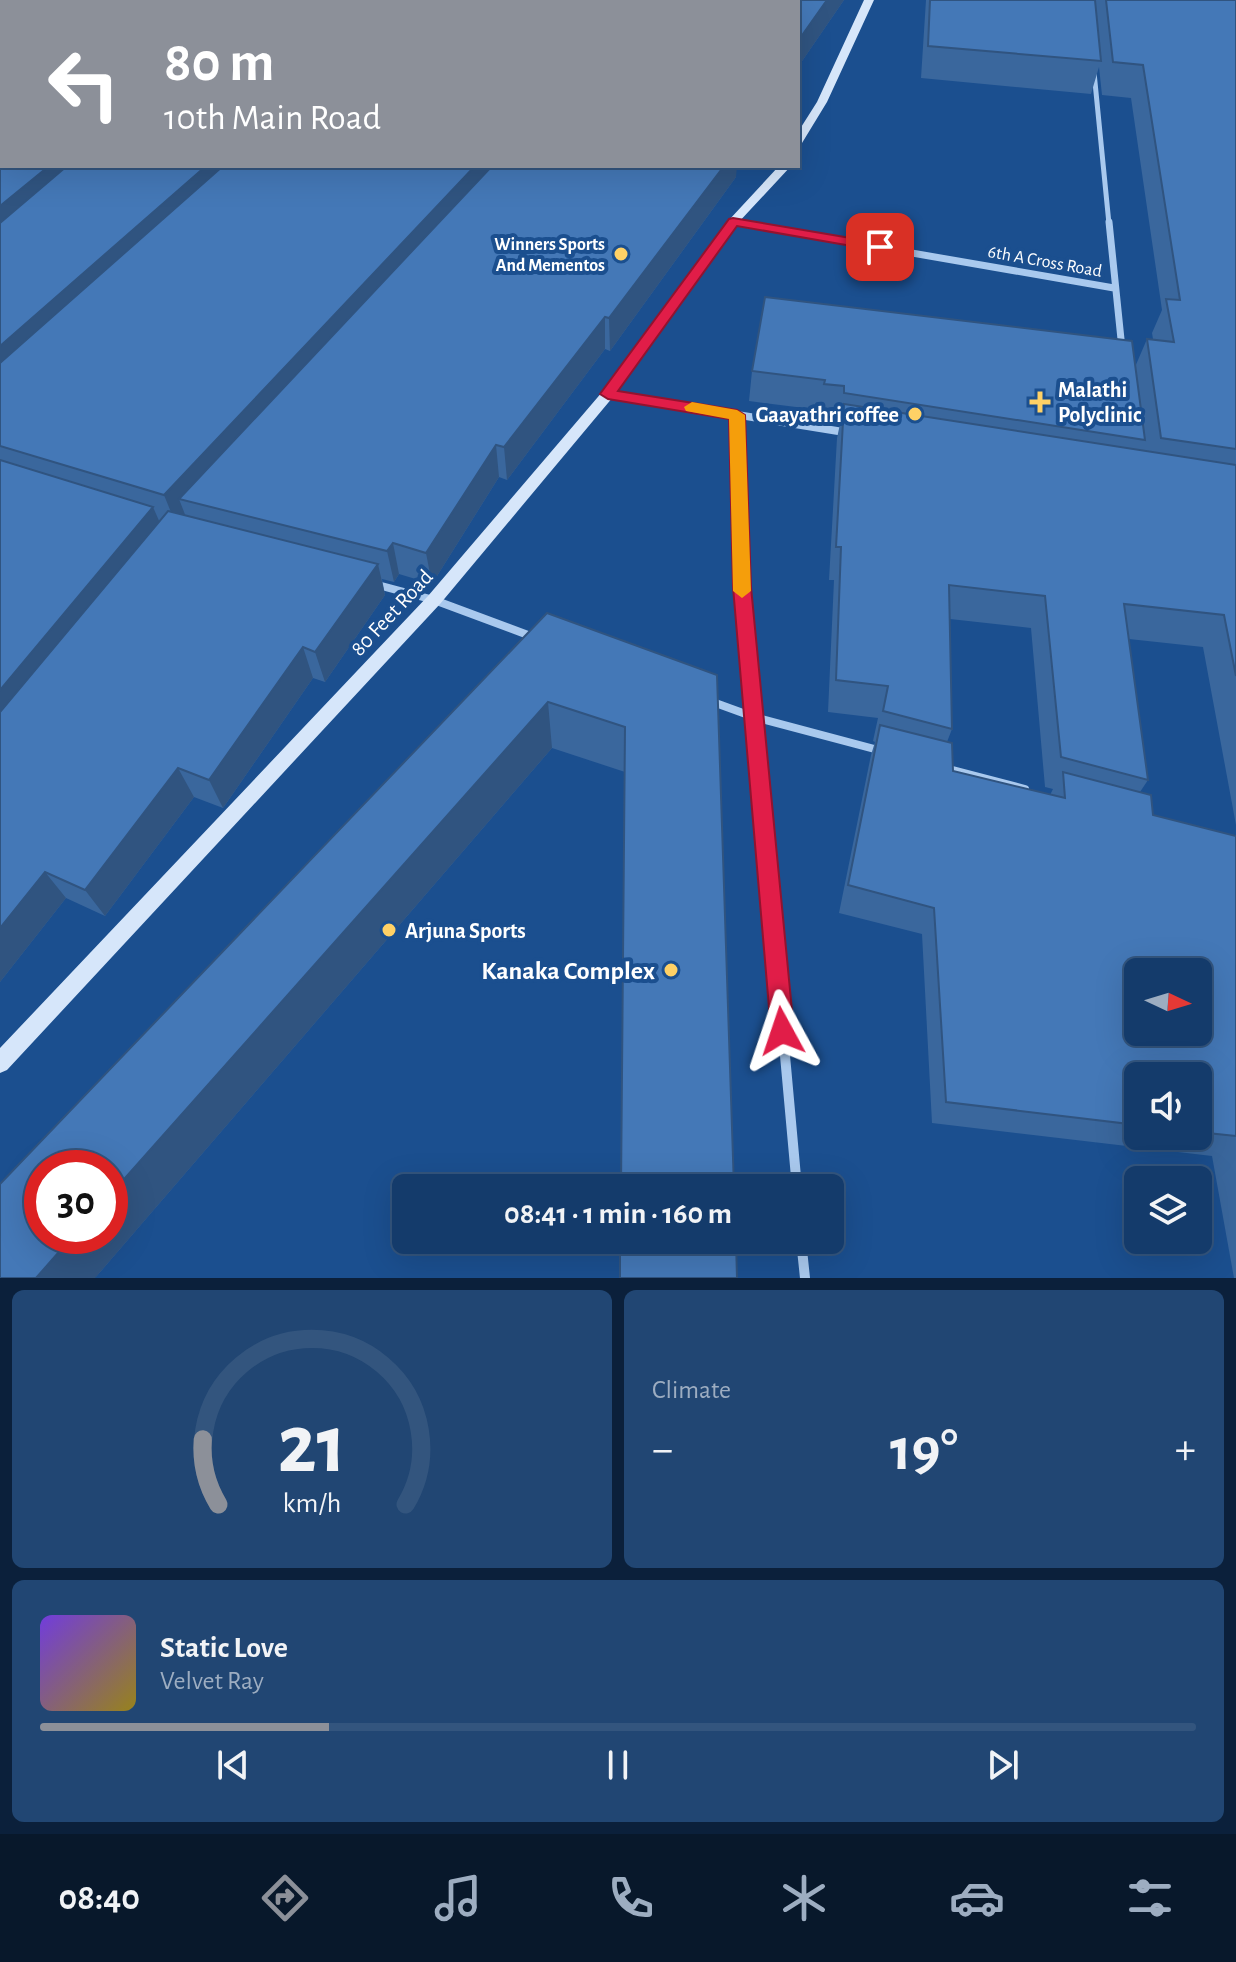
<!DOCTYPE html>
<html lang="en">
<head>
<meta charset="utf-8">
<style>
	body { margin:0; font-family:"Alegreya Sans",sans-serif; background:#214673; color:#f1f3f6; height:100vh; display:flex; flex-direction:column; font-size:30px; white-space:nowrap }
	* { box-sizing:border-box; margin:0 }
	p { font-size:26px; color:#9dadc1 }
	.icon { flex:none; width:44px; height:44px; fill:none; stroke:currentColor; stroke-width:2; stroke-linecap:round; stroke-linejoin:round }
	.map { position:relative; height:1278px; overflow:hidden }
	.sheet { display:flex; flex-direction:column; gap:12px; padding:12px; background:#0b203b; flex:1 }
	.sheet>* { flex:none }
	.hud { position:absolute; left:0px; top:0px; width:800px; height:168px; box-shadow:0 8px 32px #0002,0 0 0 2px #33557e; background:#8c9099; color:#fff; overflow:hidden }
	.needle { width:52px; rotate:94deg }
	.fabs { position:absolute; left:1124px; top:958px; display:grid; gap:16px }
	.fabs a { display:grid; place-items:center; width:88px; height:88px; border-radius:12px; background:#143b6b; box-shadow:0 8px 32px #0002,0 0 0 2px #33557e; font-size:40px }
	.speed { position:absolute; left:24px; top:1150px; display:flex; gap:16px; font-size:40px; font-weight:700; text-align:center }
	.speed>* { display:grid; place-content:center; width:104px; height:104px; border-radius:50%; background:#143b6b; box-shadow:0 8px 32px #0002,0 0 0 2px #33557e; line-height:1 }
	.speed .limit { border:12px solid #d22; background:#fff; color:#111 }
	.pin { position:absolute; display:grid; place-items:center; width:68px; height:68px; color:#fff; margin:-34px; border-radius:16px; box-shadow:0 4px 12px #0006 }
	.me { position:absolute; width:88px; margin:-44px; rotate:355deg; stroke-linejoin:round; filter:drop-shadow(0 0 6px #0008) }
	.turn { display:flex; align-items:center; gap:28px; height:168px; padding:0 32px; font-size:36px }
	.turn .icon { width:104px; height:104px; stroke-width:2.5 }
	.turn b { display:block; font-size:56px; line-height:68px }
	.big { font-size:60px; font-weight:700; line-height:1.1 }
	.sheet .tile { flex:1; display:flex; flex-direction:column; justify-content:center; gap:12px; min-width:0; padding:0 28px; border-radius:12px; background:#214673 }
	.sheet .dial { align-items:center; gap:0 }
	.dial svg { height:208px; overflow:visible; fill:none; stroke:#33557e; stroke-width:7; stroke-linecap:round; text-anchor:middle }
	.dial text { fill:#f1f3f6; stroke:none }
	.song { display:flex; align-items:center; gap:24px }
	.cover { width:96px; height:96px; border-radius:12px; background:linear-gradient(135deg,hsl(260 70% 55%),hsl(50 70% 35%)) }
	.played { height:8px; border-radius:4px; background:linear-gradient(90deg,#8c9099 25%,#33557e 25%) }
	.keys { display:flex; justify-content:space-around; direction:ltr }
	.heat { display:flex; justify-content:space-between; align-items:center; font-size:44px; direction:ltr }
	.sheet .tiles { flex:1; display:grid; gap:12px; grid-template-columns:1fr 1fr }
	.tile:last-child { grid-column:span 2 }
	.trip { position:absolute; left:392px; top:1174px; width:452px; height:80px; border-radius:12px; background:#143b6b; box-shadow:0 8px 32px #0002,0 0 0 2px #33557e; font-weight:700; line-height:80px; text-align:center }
	.menu { display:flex; height:128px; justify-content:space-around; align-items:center; background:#08182b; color:#9dadc1 }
	.menu .icon { width:56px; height:56px }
	.menu .selected { color:#8c9099 }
	.menu b { font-size:36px; color:#f1f3f6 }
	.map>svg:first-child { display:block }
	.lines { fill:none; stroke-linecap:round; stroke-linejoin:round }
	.minor-far3 { stroke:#a9c9ee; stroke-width:5 }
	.minor-far2 { stroke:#a9c9ee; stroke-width:7 }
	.minor-far1 { stroke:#a9c9ee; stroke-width:8 }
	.minor { stroke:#a9c9ee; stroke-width:10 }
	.tertiary { fill:#a9c9ee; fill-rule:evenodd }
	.secondary { fill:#d6e6fa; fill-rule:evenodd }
	.wall { fill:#3a679d; fill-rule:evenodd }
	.shaded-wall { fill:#305480 }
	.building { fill:#4478b7; stroke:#305480; stroke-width:2; fill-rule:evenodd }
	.route { fill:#e11d48; stroke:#92132f; stroke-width:2 }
	.slow { fill:#f59e0b }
	.poi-dot { fill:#ffd166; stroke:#1b4f8f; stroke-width:3 }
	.labels { text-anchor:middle; stroke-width:8; stroke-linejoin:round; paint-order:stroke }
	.far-poi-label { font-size:18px; font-weight:bold; fill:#fff; stroke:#1b4f8f; text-anchor:end }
	.far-street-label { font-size:18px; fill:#fff; stroke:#1b4f8f }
	.poi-label { font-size:22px; font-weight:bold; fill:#fff; stroke:#1b4f8f; text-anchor:start }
	.street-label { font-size:22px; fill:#fff; stroke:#1b4f8f }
	.near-poi-label { font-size:26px; font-weight:bold; fill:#fff; stroke:#1b4f8f; text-anchor:end }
</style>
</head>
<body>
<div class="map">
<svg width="1236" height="1278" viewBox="0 0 1236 1278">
	<rect width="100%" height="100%" fill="#1b4f8f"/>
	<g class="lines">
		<!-- minor-far3 -->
		<path class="minor-far3" d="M1094,72L1109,224
			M733,222L744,224"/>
		<!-- minor-far2 -->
		<path class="minor-far2" d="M733,222L1114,288
			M1109,222L1122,349
			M737,415L740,502"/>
		<!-- minor-far1 -->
		<path class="minor-far1" d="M739,500L742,587L766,848
			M374,584L434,600L536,638
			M710,701L754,717L882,751
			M945,768L1025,789"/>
		<!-- minor -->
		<path class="minor" d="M766,846L797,1188
			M801,1240L805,1278"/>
		<!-- tertiary -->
		<path class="tertiary" d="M608,390L856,430L862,434L856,438L604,397V391Z"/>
		<!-- secondary -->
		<path class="secondary" d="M864,0H874L827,102L802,143L798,144V132L817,102Z
			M779,166H791L737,224L613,397L440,604L7,1070L0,1073V1048L428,596L603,391L729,220Z"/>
	</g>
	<!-- wall -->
	<path class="wall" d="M0,0H844L798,67V2H2V166L736,177L610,351L605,349L507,480L499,477L432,584L399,574L394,582L382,579L385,595L325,682L313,678L223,808L194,797L105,916L66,898L0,982Z
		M926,0H1236V825L1203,647L1129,639L1148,780L1140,792L1153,815L1236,836V1278H1234L1212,1156L932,1123L922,934L839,913L871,755L875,742L873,741L878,718L828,712L834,580H829L837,438L840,424L838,423V416L819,414L820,410L749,401L752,371L1135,367L1147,339H1153L1152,333L1162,310L1131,98L1102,95L1099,67L1091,94L921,78ZM950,619L1031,628L1045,787L1053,789L1050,795L953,771L947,742L952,729ZM1138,1076H1198V1136H1138Z
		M547,613L717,675L625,772L552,748L95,1278Z"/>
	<!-- shaded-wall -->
	<path class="shaded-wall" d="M827,0H844L798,67V41Z
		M49,166H100L0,250V206Z
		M206,166H251L0,393V346Z
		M475,166H508L179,499L186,517L177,527L164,495Z
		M724,166H737L736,177L610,351L609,318Z
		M605,317V349L507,480L504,447Z
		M496,445L499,477L432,584L426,553Z
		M153,507L167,539L0,745V690Z
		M393,543L399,574L394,582L387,551Z
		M378,564L385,595L325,682L315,652Z
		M303,647L313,678L223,808L209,780Z
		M548,702L552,748L95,1278H36L73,1236H110V1195Z
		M178,768L194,797L105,916L85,890Z
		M45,872L66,898L0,982V928Z"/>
	<!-- building -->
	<path class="building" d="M0,0H827L798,41V2H2V166H49L0,206Z
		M930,0H1095L1101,61L928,46Z
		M1106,0H1236V449L1161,438L1147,339L1174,342L1166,299L1180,300L1143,65L1113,62Z
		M67,166H206L0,346V223Z
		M223,166H475L164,495L0,446V363Z
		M492,166H724L609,318L605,317L504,447L496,445L426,553L393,543L387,551L179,499Z
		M765,297L1132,341L1145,440L844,393V386L824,384L825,380L752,371Z
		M844,404L1236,465V676L1224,615L1124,604L1148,780L1061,757L1045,596L949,585L952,729L883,711L888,686L836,680L841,547H836Z
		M0,460L153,507L0,690Z
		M168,511L378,564L315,652L303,647L209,780L178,768L85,890L45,872L0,928V712Z
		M547,613L717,675L734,1188H621L625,727L548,702L110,1195V1168H42V1236H73L36,1278H0V1184Z
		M880,725L952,743L953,771L1065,798L1063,772L1151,795L1153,815L1236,836V1136L1198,1132V1076H1138V1125L946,1102L934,908L848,885ZM1138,972H1198V1032H1138Z
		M620,1240H736L737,1278H620Z"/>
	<!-- route -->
	<path class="route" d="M733,218L880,243L887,247L880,251L737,226L618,391L737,410L745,415L751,587L794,1031L790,1039L782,1042L774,1039L771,1031L733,587L729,419L608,399L600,394L729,219Z"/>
	<!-- slow -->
	<path class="slow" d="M692,402L737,410L745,415L751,591L742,598L733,591L729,419L686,411L684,407Z"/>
	<!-- markers -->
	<g class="poi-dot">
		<circle cx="621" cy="254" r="8"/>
		<path d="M1036 390h8v8h8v8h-8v8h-8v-8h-8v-8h8z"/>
		<circle cx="915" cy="414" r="8"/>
		<circle cx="389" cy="930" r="8"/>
		<circle cx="671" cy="970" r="8"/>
	</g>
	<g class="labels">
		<!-- far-poi labels -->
		<g class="far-poi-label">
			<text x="605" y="250">Winners Sports<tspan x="605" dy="21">And Mementos</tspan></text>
		</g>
		<!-- far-street labels -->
		<g class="far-street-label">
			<text transform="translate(1045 261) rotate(10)" y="6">6th A Cross Road</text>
		</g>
		<!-- poi labels -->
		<g class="poi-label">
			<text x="1058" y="397">Malathi<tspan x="1058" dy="25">Polyclinic</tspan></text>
			<text x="899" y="422" text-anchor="end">Gaayathri coffee</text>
			<text x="405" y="938">Arjuna Sports</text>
		</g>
		<!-- street labels -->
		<g class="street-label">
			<text transform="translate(391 612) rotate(-47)" y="8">80 Feet Road</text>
		</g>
		<!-- near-poi labels -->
		<g class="near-poi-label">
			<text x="655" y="979">Kanaka Complex</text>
		</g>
	</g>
</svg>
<div class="fabs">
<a><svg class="needle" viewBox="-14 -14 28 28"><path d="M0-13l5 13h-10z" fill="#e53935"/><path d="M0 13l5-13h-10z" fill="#9dadc1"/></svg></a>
<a><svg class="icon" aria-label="sound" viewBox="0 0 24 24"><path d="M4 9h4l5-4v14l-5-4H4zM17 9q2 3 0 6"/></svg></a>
<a><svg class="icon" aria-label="layers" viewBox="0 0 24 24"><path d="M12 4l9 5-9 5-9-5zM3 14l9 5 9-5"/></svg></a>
</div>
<div class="speed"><div class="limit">30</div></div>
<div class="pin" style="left:880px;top:247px;background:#d93025"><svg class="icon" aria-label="arrive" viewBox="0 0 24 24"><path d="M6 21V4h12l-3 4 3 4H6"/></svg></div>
<svg class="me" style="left:782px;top:1031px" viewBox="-20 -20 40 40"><path d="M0-17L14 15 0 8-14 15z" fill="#e11d48" stroke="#fff" stroke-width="4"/></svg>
<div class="trip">08:41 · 1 min · 160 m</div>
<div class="hud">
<div class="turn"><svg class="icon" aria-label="left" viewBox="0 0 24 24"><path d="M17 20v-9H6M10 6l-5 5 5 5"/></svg><div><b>80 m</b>10th Main Road</div></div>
</div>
</div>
<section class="sheet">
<div class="tiles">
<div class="tile dial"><svg viewBox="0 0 100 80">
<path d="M14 69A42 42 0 1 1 86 69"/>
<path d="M14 69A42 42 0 0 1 8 44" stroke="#8c9099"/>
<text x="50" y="56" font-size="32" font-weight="700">21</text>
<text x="50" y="72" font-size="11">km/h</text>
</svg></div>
<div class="tile"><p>Climate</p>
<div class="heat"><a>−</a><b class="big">19°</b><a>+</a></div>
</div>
<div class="tile">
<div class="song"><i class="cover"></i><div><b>Static Love</b><p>Velvet Ray</p></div></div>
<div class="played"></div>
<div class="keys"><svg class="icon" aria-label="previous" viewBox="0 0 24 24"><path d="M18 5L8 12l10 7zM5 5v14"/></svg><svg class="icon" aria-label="pause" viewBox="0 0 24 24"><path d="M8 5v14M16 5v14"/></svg><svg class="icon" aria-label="next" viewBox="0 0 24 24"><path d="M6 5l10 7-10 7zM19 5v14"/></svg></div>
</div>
</div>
</section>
<nav class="menu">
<b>08:40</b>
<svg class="icon selected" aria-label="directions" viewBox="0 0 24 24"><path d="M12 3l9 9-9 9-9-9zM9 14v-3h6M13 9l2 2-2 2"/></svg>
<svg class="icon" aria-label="music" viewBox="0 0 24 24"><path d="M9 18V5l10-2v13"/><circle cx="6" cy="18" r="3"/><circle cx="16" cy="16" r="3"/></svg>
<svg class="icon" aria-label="phone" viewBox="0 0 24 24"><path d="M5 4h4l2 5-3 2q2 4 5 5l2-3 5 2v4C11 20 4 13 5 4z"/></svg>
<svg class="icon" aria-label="climate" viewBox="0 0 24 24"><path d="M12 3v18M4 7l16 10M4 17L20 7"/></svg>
<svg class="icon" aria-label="car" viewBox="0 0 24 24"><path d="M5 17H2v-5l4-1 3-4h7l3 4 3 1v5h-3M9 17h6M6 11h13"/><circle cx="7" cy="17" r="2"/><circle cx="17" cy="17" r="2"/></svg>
<svg class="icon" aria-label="filters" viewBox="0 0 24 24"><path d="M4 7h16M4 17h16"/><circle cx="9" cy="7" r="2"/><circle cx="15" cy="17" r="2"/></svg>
</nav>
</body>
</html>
